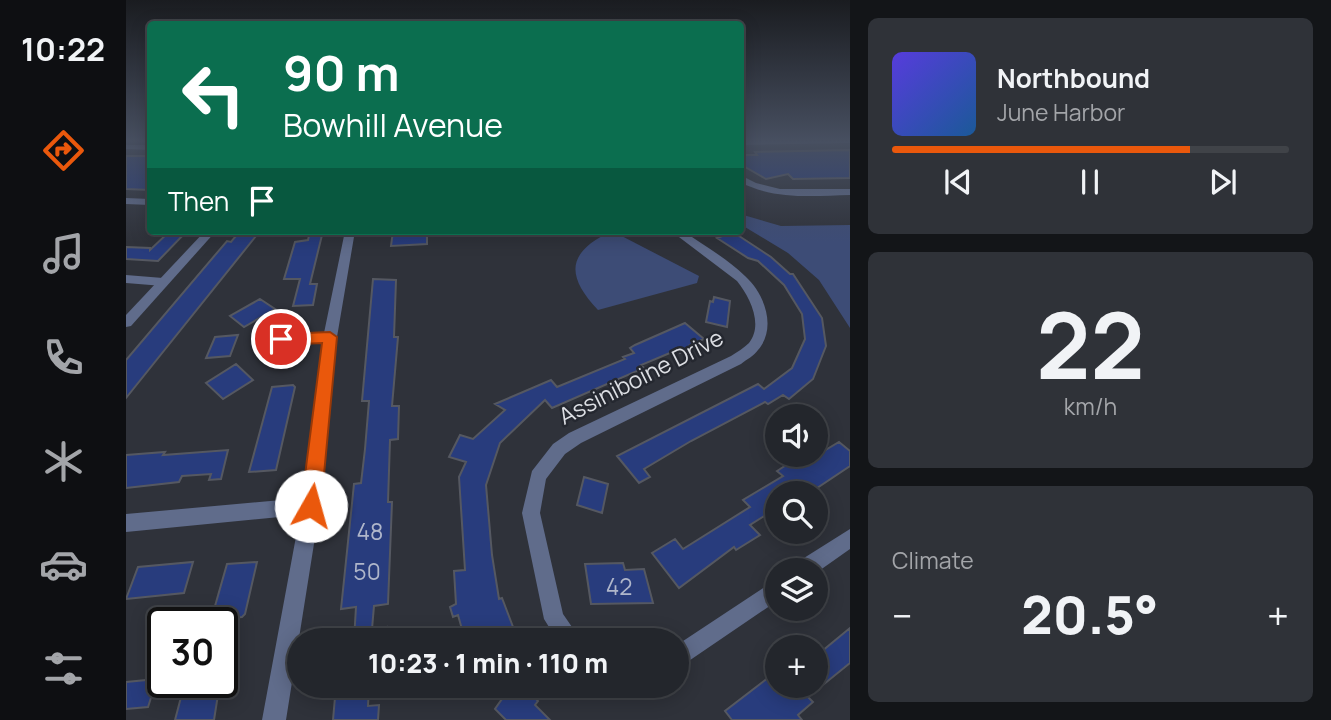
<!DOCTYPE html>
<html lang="en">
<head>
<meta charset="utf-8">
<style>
	body { margin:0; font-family:Manrope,sans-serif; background:#2f3238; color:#f1f3f6; height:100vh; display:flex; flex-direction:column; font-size:26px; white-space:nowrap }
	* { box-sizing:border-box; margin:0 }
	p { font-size:23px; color:#a3a5a9 }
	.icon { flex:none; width:38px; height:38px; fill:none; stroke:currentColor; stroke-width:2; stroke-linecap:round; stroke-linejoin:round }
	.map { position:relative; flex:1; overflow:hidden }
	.drawer { display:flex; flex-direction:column; gap:18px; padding:18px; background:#131518; width:481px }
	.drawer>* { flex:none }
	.top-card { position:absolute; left:21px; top:21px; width:597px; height:214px; border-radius:7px; box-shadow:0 4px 18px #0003,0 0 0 2px #404348; background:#0b6e4f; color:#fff; overflow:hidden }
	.controls { position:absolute; left:639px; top:404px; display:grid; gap:14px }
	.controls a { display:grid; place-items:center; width:63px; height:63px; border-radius:50%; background:#23262c; box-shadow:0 4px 18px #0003,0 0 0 2px #404348; font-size:35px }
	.speed { position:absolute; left:21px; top:607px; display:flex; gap:14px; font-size:35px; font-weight:700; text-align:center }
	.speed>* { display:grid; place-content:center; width:91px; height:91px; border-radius:50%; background:#23262c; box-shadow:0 4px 18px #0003,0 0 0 2px #404348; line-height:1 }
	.speed .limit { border:4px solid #111; border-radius:10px; background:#fff; color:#111 }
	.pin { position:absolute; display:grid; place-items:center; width:60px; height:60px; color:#fff; margin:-30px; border:4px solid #fff; border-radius:50%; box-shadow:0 2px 7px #0007 }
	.me { position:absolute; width:77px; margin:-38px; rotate:7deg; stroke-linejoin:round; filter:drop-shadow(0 0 5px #0008) }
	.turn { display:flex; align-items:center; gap:24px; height:147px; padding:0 21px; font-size:32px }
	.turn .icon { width:91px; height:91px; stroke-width:2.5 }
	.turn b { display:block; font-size:49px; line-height:60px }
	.then { display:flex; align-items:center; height:66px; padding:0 21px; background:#0003; gap:14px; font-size:26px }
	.big { font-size:52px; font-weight:800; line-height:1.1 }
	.drawer .card { flex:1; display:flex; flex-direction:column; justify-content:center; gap:10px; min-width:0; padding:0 24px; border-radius:10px; background:#2f3238 }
	.drawer .dial { align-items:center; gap:0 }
	.dial b { font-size:91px; line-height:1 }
	.song { display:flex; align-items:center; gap:21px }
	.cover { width:84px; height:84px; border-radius:10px; background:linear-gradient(135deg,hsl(250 70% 55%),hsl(210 70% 35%)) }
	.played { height:7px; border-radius:4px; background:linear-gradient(90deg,#ea580c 75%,#404348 75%) }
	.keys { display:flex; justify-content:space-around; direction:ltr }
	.heat { display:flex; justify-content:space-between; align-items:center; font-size:38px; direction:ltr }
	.trip { position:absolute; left:161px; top:628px; width:402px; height:70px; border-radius:35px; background:#23262c; box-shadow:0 4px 18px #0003,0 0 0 2px #404348; font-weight:800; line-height:70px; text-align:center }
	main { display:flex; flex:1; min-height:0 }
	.dock { display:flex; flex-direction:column; width:126px; justify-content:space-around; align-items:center; background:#0e0f12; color:#a3a5a9 }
	.dock .icon { width:49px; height:49px }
	.dock .selected { color:#ea580c }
	.dock b { font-size:32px; color:#f1f3f6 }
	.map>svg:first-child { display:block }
	.green { fill:#3d4c76 }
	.building { fill:#283c7d; stroke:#555861; stroke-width:2 }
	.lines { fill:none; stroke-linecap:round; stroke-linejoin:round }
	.minor { fill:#606c8b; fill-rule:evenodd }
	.tertiary { fill:#606c8b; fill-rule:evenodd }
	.route { fill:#ea580c; stroke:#983908; stroke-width:2 }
	.labels { text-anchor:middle; stroke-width:5; stroke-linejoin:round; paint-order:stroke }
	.street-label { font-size:23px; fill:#dcdee3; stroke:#252830 }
	.near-number-label { font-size:23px; fill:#afb6ca }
</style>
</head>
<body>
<main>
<nav class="dock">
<b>10:22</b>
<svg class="icon selected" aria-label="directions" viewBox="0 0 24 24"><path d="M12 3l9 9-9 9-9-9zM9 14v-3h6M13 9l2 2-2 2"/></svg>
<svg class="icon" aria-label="music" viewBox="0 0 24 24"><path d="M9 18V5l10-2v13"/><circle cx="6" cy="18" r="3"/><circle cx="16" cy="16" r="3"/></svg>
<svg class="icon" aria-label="phone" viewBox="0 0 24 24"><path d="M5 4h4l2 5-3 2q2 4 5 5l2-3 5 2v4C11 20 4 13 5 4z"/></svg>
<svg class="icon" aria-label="climate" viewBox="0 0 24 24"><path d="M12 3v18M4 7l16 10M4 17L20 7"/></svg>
<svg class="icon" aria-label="car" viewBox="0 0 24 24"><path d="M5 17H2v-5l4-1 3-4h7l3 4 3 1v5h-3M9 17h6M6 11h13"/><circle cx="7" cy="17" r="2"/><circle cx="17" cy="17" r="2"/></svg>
<svg class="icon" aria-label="filters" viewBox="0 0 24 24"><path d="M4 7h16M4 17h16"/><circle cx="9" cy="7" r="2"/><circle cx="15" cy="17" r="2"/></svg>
</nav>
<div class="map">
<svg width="724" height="720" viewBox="0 0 724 720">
	<rect width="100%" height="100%" fill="#2f323a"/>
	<!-- green -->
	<path class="green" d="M614,214L655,226L724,225V328L693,280L662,253L614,224Z
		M486,231L573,276L571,283L472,310C439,275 441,252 486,231Z"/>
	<!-- building -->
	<path class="building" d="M724,150V178L667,179L662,174L640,179L614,164V155H631L629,152Z
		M0,156H24V190L0,189Z
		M44,231H61L32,261L0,259V247L24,248V250Z
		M114,231H134L0,398V360L101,241L105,242Z
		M184,231H197L184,284H191L187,305L167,306L174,279H158L169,242L182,240Z
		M267,231H301V244L265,246Z
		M607,232L645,257L664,274H667L696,318L700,346L687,379L663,399L657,395L642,404L639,402L565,441L518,469L524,477L513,483L491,456L632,384L638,389L666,368L679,339L676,314L658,285L632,261L622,258L591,238Z
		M247,279L270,280L268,337H272L266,406H273L272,439L264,440L262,502H266L262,604L248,606L246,629L261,627V640H228L230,607L215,609L228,484L235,483L239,449L243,401H236Z
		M588,297L604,301L601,327L580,322L584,301L587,302Z
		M134,299L149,309L118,327L104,316Z
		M559,323L578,339L564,345L566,347L554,353L551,350L515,365L518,368L426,408L419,400L374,443L360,485L366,555L373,599L376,598L392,640H339L332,615L327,617L324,607L330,604L328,571L339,570L333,477L340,462L323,457L334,435L347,439L379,410L369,404L425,380L431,387L499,359L497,357L508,353L504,348L509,345Z
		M112,335L104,356L80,358L89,337Z
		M110,364L127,380L97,399L80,383Z
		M167,385L169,387L150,470L123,472L146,387Z
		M713,442L724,451V466L682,494H651V508L624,525L634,535L610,550L608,547L553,588L526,553L549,539L557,549L624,507L617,500L657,476L651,471L665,462L671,467Z
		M102,450L95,479L83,480L85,474L56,476L53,482L0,488V455L39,452L37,455Z
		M458,477L482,484L476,513L451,505Z
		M67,562L58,593L0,599L12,567Z
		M131,562L119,614L116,617L85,620L101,564Z
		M497,563L499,570L518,569L527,603L465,604L459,564Z
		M724,628V663L682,697L687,702L672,715L676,720H606L599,711L651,671V686H690V644L696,651Z
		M31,679L22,707L0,709V682Z
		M59,682H94L88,720H49Z
		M210,686H243L242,706L253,705L252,720H207Z
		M385,686H397L412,701L409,705L424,720H380L369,709Z"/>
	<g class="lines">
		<!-- minor -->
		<path class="minor" d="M614,141H724V143L614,145Z
			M0,145H24V150L0,149Z
			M614,175L630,183L654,189H724V195C686,196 648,200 614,182Z
			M0,198L24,199V205L0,204Z
			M219,231H229L211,337L194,506L160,720H136L174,515L0,532V514L177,498L197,342L155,344L148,339L155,334L198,333Z
			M545,231H557C577,245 602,259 619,276C639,294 651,328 632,350C628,356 621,359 615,364L455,443L439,454L420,479L414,513L437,614L455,640H431L418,619L396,513L406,471L427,444L443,433L605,356C611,352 618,348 623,343C638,324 623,296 611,281Z
			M0,275L37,278L43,282L37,286L0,283Z
			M724,529V549L690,573V570H667L670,563Z
			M651,579V601L551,669V645Z"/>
		<!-- tertiary -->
		<path class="tertiary" d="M79,231H90L5,326L0,327V315Z"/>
	</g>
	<!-- sky -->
	<linearGradient id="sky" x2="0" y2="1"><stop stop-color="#1a1c20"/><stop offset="0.58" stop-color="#474f60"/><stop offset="1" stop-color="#474f60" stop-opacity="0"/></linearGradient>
	<rect width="724" height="242" fill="url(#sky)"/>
	<!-- route -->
	<path class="route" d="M204,332L211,337L195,506L192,512L185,515L178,512L175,506L196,343L155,345L147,339L155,334Z"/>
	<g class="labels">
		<!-- street labels -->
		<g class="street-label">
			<text transform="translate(515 377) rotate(-27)" y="8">Assiniboine Drive</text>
		</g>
		<!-- near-number labels -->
		<g class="near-number-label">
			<text x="244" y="540">48</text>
			<text x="241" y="580">50</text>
			<text x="493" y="595">42</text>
		</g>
	</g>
</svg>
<div class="controls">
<a><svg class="icon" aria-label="sound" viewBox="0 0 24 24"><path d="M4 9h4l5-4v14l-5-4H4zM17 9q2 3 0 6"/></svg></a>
<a><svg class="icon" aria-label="search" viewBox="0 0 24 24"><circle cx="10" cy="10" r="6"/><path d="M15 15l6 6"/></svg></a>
<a><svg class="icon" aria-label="layers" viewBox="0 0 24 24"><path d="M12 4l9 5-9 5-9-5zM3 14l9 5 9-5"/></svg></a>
<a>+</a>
</div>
<div class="speed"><div class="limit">30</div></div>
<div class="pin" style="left:155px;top:339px;background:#d93025"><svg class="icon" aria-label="arrive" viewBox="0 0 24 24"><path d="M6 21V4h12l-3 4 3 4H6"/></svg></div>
<svg class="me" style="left:185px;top:506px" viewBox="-20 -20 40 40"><circle r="19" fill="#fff"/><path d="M0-13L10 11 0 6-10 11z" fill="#ea580c"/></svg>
<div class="trip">10:23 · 1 min · 110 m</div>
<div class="top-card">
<div class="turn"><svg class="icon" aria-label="left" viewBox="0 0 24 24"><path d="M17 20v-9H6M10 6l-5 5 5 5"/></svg><div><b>90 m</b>Bowhill Avenue</div></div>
<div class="then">Then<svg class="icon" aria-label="arrive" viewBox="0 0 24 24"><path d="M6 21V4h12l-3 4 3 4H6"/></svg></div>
</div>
</div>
<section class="drawer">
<div class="card">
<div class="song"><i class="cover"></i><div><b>Northbound</b><p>June Harbor</p></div></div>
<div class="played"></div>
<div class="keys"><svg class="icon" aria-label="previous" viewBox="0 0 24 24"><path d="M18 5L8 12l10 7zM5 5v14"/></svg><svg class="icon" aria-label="pause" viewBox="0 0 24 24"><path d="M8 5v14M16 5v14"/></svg><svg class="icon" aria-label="next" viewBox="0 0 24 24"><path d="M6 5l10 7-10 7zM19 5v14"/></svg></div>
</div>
<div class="card dial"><b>22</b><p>km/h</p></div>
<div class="card"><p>Climate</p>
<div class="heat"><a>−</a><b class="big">20.5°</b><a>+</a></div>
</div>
</section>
</main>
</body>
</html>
